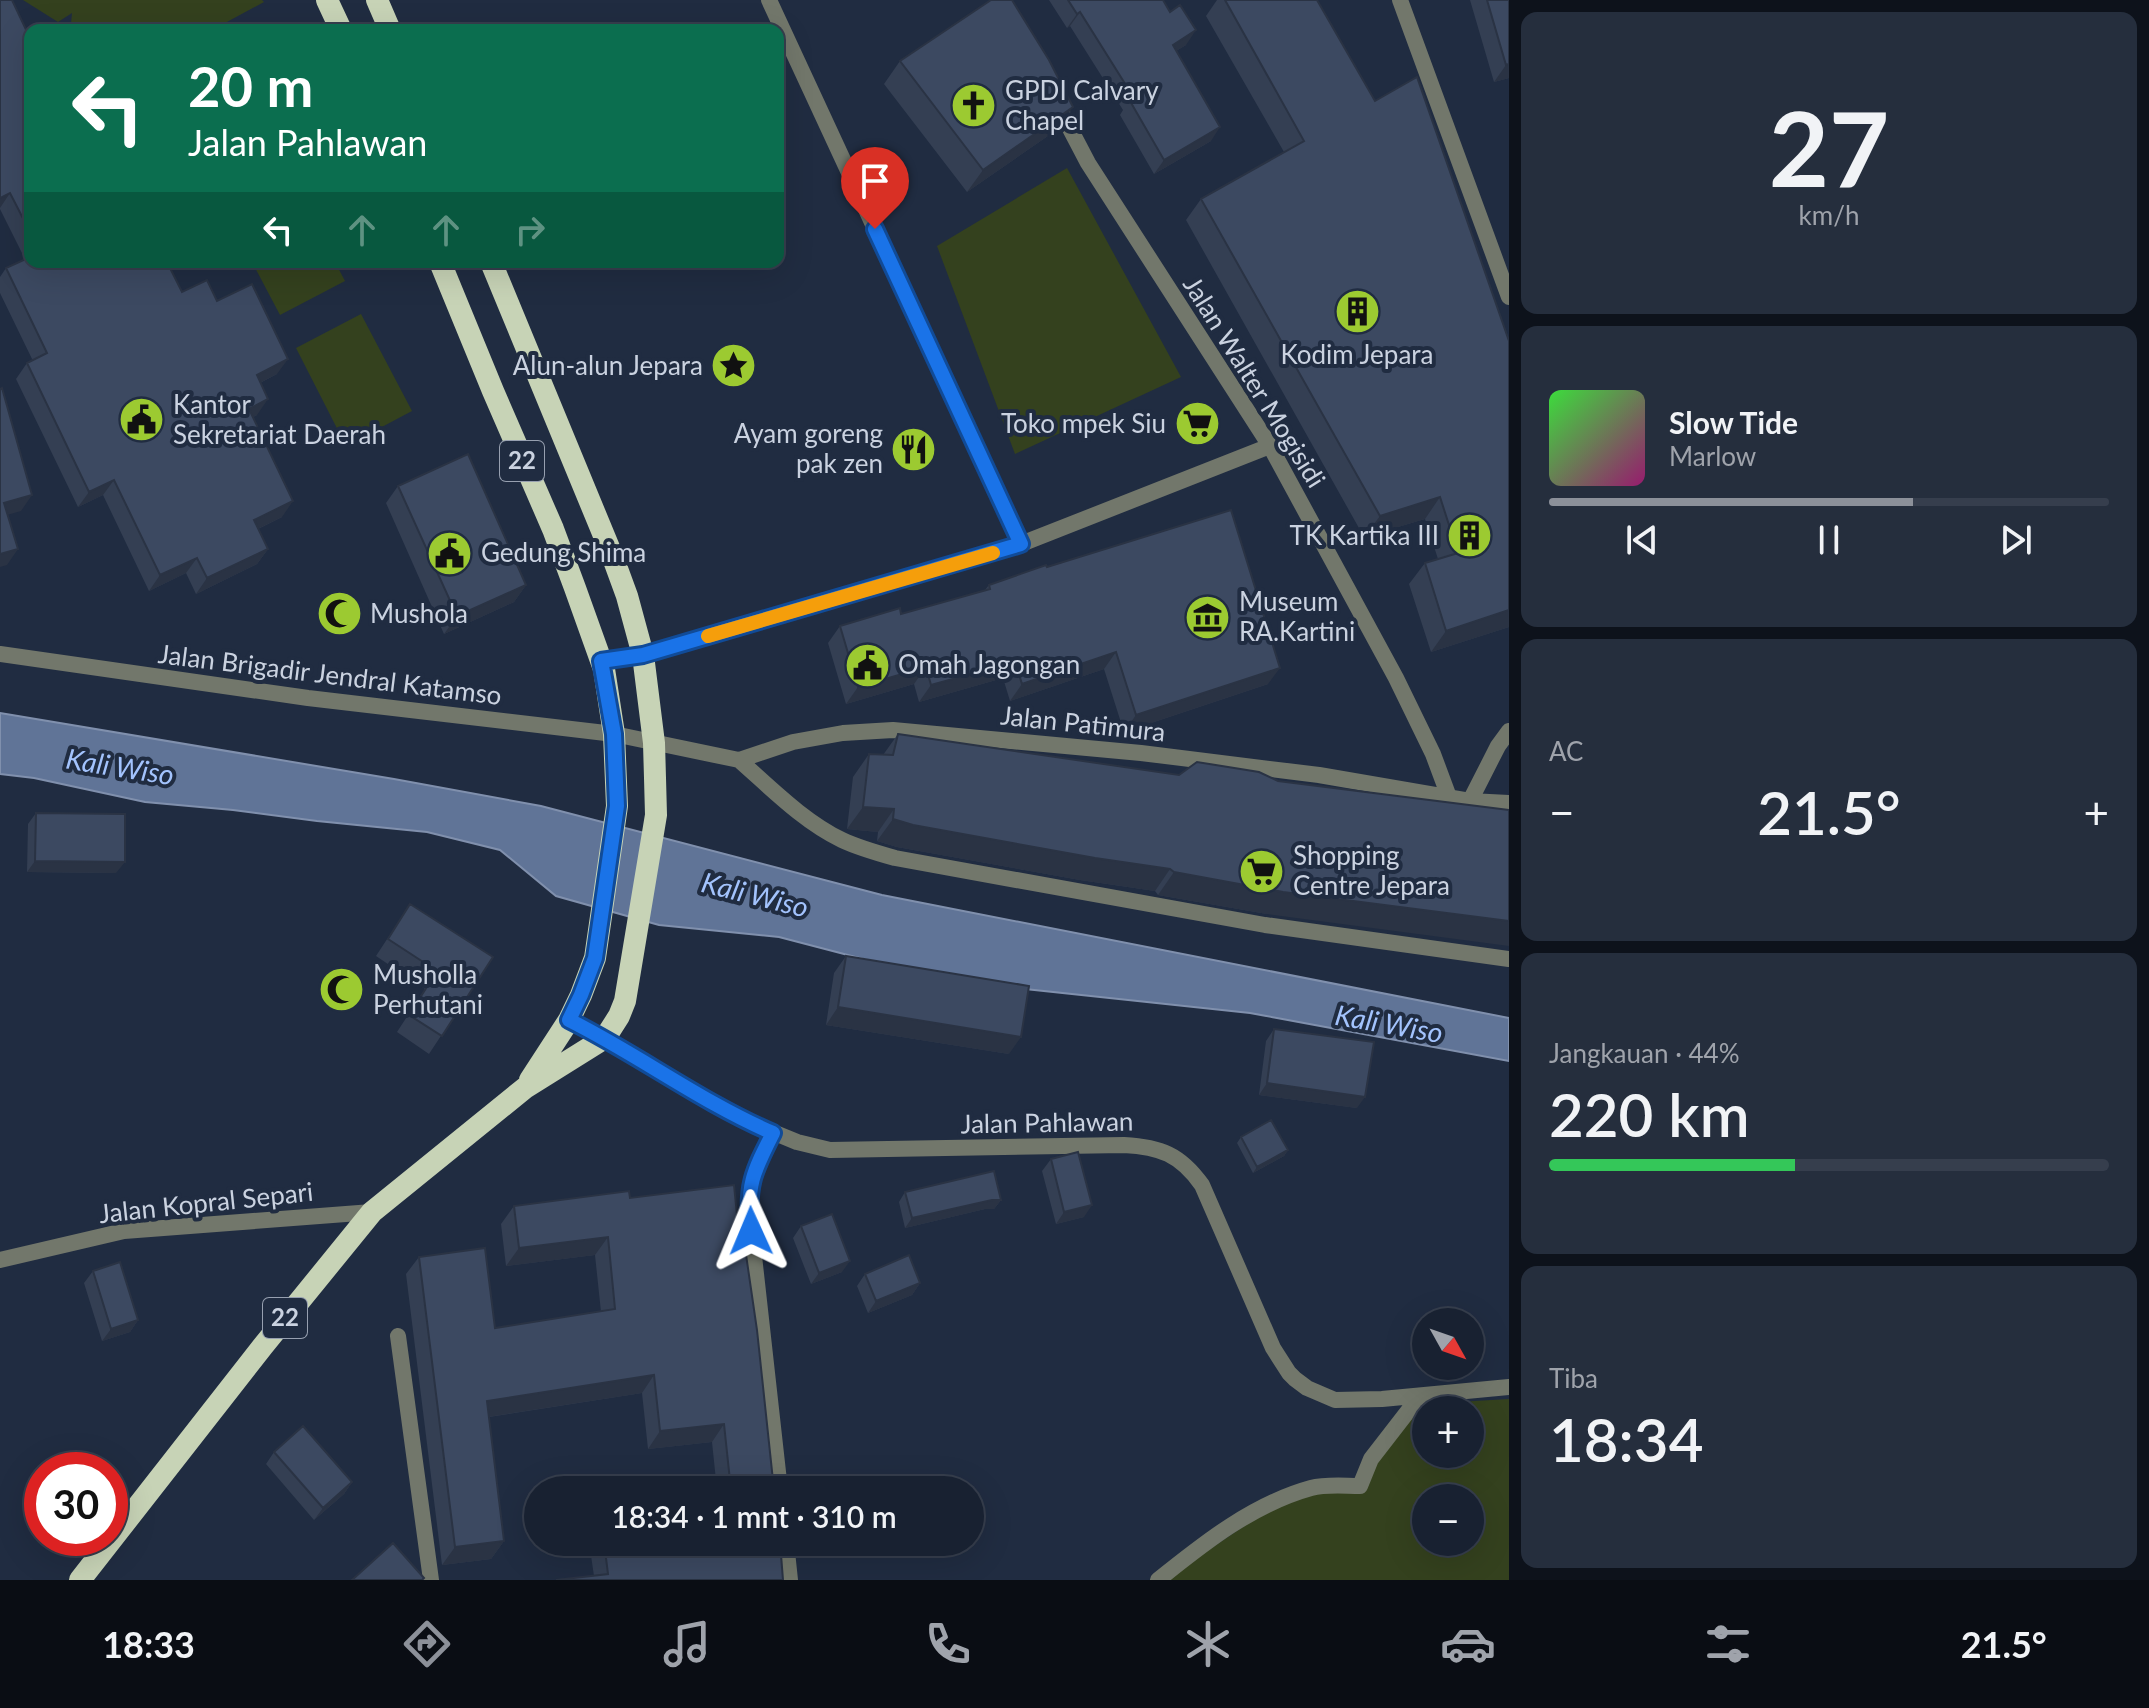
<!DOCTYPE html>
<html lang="id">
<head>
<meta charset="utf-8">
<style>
	body { margin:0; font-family:Lato,sans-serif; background:#252e3d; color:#f1f3f6; height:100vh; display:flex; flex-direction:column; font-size:30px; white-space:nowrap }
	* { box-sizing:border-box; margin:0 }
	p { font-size:26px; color:#9fa3ab }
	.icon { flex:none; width:44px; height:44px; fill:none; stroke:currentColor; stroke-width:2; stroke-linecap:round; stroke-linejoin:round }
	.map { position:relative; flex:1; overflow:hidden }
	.sheet { display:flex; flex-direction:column; gap:12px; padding:12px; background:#0d121b; width:640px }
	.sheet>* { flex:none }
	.hud { position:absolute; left:24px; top:24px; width:760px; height:244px; border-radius:16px; box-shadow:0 8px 32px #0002,0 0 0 2px #363e4d; background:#0b6e4f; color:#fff; overflow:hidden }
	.needle { width:52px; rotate:130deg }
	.tools { position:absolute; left:1412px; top:1308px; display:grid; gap:16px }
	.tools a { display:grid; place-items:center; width:72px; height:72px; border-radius:50%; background:#182131; box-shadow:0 8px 32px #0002,0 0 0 2px #363e4d; font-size:40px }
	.speed { position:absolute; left:24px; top:1452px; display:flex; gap:16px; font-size:40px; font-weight:700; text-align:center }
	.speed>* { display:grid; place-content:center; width:104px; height:104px; border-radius:50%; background:#182131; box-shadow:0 8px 32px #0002,0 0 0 2px #363e4d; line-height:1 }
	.speed .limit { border:12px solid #d22; background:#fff; color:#111 }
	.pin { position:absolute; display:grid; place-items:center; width:68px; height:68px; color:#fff; margin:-82px -34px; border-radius:50% 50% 50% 0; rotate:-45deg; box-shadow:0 0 8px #0007 }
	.pin .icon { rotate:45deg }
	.me { position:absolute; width:88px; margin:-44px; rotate:359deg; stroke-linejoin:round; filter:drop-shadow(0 0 6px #0008) }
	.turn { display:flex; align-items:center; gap:28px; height:168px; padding:0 32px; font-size:36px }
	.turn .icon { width:104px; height:104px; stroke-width:2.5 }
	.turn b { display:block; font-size:56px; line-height:68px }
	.lanes { display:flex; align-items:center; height:76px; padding:0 32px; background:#0003; justify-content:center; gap:40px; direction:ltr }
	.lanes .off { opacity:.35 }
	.big { font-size:60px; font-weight:600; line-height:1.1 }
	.sheet .widget { flex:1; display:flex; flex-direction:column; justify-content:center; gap:12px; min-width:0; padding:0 28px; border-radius:16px; background:#252e3d }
	.sheet .dial { align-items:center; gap:0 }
	.dial b { font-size:104px; line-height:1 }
	.song { display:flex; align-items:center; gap:24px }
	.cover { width:96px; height:96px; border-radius:12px; background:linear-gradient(135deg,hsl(120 70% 55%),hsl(320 70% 35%)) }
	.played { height:8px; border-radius:4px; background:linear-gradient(90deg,#8c9099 65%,#363e4d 65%) }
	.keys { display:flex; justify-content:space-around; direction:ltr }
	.heat { display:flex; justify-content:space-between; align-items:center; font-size:44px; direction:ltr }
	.charge { height:12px; border-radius:6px; background:linear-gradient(90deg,#34c759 44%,#363e4d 0) }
	.trip { position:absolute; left:524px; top:1476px; width:460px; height:80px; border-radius:40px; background:#182131; box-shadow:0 8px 32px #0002,0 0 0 2px #363e4d; font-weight:600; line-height:80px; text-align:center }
	.dock { display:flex; height:128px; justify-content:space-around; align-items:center; background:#0a0d14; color:#9fa3ab }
	.dock .icon { width:56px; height:56px }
	.dock .active { color:#8c9099 }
	.dock b { font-size:36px; color:#f1f3f6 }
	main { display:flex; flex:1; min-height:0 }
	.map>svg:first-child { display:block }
	.green { fill:#34411e; fill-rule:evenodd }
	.water { fill:#607497; stroke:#8090ad; stroke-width:2 }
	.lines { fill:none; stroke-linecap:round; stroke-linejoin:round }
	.minor { stroke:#72776b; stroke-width:16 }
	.tertiary { stroke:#72776b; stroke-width:16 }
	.trunk { stroke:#c7d3b6; stroke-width:22 }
	.wall { fill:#343f53 }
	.shaded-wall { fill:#2a3344 }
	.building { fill:#3c4961; stroke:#2a3344; stroke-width:2 }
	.route-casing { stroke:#114b97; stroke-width:20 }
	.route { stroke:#1a73e8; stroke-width:14 }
	.slow { stroke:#f59e0b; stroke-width:14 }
	.labels { text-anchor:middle; stroke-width:8; stroke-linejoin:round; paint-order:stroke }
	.shield { fill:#202c41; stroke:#97a0b0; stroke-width:2 }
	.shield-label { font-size:24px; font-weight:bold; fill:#cad2e0 }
	.poi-label { font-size:26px; fill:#cad2e0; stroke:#202c41; text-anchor:start }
	.street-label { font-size:26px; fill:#cad2e0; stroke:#202c41 }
	.water-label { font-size:28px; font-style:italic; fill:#a3c3fd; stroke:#202c41 }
</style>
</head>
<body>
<main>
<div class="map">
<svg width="1509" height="1580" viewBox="0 0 1509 1580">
	<rect width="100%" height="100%" fill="#202c41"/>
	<!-- green -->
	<path class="green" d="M23,0H262L264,2L212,30H73L71,24L72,13L58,22Z
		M1067,168L1181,377L1015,454L937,246Z
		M252,262H335L345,281L280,315Z
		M361,314L412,411L346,446L296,348Z
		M1509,1399V1580H1164L1274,1506L1314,1490L1365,1487L1376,1463L1423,1404ZM1426,1410H1470V1454H1426ZM1426,1498H1470V1542H1426Z"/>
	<!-- water -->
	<path class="water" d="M0,713L394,779L541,806L882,895L1509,1018V1061L1250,1013L1025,989L890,966L779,937L659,925L556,896L500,850L427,832L317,821L233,810L145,802L34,778L0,774Z"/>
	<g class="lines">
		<!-- minor -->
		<path class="minor" d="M569,1020L605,1038L741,1119L797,1142L830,1150L1124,1145C1160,1147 1180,1154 1202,1185L1273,1348L1289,1373L1295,1379L1307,1388L1335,1400L1382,1399L1509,1387
			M773,1133L755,1169L748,1202L780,1490
			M0,1260L124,1231L372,1212
			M398,1336L431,1580
			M786,1542L790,1580
			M1158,1580C1204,1543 1253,1504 1311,1488C1326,1484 1344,1486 1360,1486L1371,1459L1419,1397"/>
		<!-- tertiary -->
		<path class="tertiary" d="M769,0L1021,544
			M1400,0L1509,297
			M1055,100L1088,163L1270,446L1396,678L1433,754L1449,797
			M0,654L308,698L614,734L739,760L793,742L843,733L893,730L1141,753L1319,775L1470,801L1509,803
			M601,661L643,655L1021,544L1270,446
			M739,760C772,789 803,821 842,840C859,848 877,853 895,858L1265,925L1509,959
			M1470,801L1498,746L1509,731"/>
		<!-- trunk -->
		<path class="trunk" d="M327,0L341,30
			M377,0L390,30
			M440,262L493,391L553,529L575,588L604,669L614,734L617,806L595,958L581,995L569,1020L530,1080
			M80,1580L263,1346L372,1212L525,1088L605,1038L619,1016L625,1001L656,815L655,778L654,743L643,655L627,596L612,555L491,262"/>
	</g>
	<!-- wall -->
	<path class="wall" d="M0,0L30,38V262L182,292L217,301L277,374L260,383L257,415L253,417L282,517L258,529L268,549L257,564L196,594L186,573L149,591L103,495L78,507L16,379L27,363L33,361L0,293V277L6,268L25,259L0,209Z
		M1049,0H1163L1186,45L1176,51L1211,141L1154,174L1120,115L1123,110L1070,26L1067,28Z
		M1217,0H1317L1509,627L1431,652L1409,584L1425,563L1438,559L1425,519L1364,537L1186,220L1201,199L1284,152L1206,16Z
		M1470,0H1509V78L1494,82Z
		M900,61L1058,129L967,192L884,84Z
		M398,486L526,585L514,602L444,634L386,503Z
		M1047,567L1268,684L1124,732L1104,669L1010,701L1003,678L919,702L914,684L846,704L828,643L840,626L901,614L985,590L989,585Z
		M898,734L1267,914L1158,895L1155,891L1080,880L897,847L877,841L878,832L847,829L853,777L869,754L883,755Z
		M36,813L116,873L27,872L28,824Z
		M410,904L493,957L429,1054L397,1032L425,989L376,956Z
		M846,956L1009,1054L826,1025L834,973Z
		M1274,1029L1357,1108L1259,1095L1266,1041Z
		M1241,1137L1288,1150L1284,1156L1253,1173L1237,1143Z
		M1051,1159L1084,1217L1056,1224L1042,1171Z
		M905,1192L1001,1200L994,1209H985L905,1228L899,1202Z
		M630,1198L739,1235L774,1490H717L712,1442L648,1449L642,1393L489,1417L504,1541L491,1559L442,1565L406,1274L419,1257L495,1328L601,1312L595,1255L506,1266L501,1224L514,1206Z
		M801,1226L842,1272L811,1284L793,1238Z
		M93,1271L138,1320L130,1332L102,1341L84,1283Z
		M865,1274L920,1283L912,1295L868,1313L857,1286Z
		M274,1452L352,1482L344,1494L314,1520L266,1464Z
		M589,1542H780L783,1580L594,1576Z"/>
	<!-- shaded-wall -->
	<path class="shaded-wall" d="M1080,12L1070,26L1067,28L1077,14Z
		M1196,30L1186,45L1163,59L1173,45Z
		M1509,64V78L1494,82L1506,65Z
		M1073,107L1058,129L967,192L983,170Z
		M1220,127L1211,141L1154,174L1164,160Z
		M10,193L0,208V198Z
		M288,359L277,374L246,390L257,375Z
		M268,399L257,415L238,424L249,409Z
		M114,480L103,495L78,507L89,492Z
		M32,495L21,511L0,517L4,503Z
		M1440,497L1425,519L1364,537L1380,516Z
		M293,501L282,517L243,536L254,520Z
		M18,549L7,565L0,567V554Z
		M268,549L257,564L196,594L207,578Z
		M197,558L186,573L149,591L160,575Z
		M526,585L514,602L444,634L457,616Z
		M1509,610V627L1431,652L1446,631Z
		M1116,652L1104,669L1010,701L1022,684Z
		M1015,662L1003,678L919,702L931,685Z
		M926,667L914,684L846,704L858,687Z
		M1280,668L1268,684L1124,732L1136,715Z
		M863,807L894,809L878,832L847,829Z
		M893,819L1170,869L1155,891L1080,880L897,847L877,841Z
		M35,861L125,862L116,873L27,872Z
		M1174,872L1509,921V946L1267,914L1158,895Z
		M838,1007L1021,1037L1009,1054L826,1025Z
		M1267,1083L1365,1097L1357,1108L1259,1095Z
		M1288,1150L1284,1156L1253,1173L1257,1167Z
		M992,1200H1001L994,1209H985L905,1228L912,1218Z
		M1092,1205L1084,1217L1056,1224L1064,1212Z
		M608,1237L595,1255L506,1266L519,1248Z
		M850,1261L842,1272L811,1284L819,1273Z
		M920,1283L912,1295L868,1313L876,1301Z
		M138,1320L130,1332L102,1341L111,1329Z
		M654,1375L642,1393L475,1419L487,1401Z
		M724,1424L712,1442L648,1449L660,1431Z
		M352,1482L344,1494L314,1520L323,1508Z
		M504,1541L491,1559L442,1565L455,1547Z"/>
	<!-- building -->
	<path class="building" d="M0,0H12L30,38V232L10,193L0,198Z
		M991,0H1012L1049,60L1073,107L983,170L900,61Z
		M1068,0H1163L1170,12L1180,5L1196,30L1173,45L1220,127L1164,160L1130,101L1134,98L1080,12L1077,14Z
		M1225,0H1317L1375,101L1417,77L1509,341V610L1446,631L1425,563L1458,553L1440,497L1380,516L1201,199L1304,141Z
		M1487,0H1509V64L1506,65Z
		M30,257V262H167L182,292L207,280L217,301L252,284L288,359L257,375L268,399L249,409L293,501L254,520L268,549L207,578L197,558L160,575L114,480L89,492L27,363L47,353L6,268Z
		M2,388L32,495L4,503L18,549L0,554V389Z
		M468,454L526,585L457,616L398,486Z
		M1231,510L1280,668L1136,715L1116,652L1022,684L1015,662L931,685L926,667L858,687L840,626L900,608L901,614L990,589L989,585L1046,565L1047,567Z
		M898,734L1179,775L1197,762L1259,772L1278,781L1509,810V921L1283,892L1174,872L1170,869L1095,858L913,825L893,819L894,809L863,807L869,754L893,755Z
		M36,813L125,814V862L35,861Z
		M410,904L493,957L442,1036L409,1015L437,971L388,939Z
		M846,956L1029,986L1021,1037L838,1007Z
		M1274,1029L1374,1042L1365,1097L1267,1083Z
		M1271,1120L1288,1150L1257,1167L1241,1137Z
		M1078,1152L1092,1205L1064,1212L1051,1159Z
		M994,1171L1001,1200H992L912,1218L905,1192Z
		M734,1185L739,1235L743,1234L757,1330L774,1490H731L724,1424L660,1431L654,1375L487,1401L504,1541L455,1547L419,1257L485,1248L495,1328L615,1309L608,1237L519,1248L514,1206L629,1191L630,1198Z
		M832,1214L850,1261L819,1273L801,1226Z
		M909,1255L920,1283L876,1301L865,1274Z
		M120,1262L138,1320L111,1329L93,1271Z
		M303,1426L352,1482L323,1508L274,1452Z
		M604,1542H780L783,1580H556L608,1574Z
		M393,1543L424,1578L422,1580H352Z"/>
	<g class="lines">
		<defs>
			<path id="route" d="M751,1231C746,1186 753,1172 773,1133C701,1102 639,1055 569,1020L581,995L595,958L617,806L614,734L601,661L643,655L1021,544L875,229"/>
		</defs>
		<!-- route casing -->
		<use href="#route" class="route-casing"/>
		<!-- route -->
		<use href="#route" class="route"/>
		<!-- slow -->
		<path class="slow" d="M708,636L993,553"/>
	</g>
	<!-- icons -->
	<defs>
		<symbol id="church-disc" viewBox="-11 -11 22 22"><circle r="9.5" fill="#9cca31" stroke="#202c41"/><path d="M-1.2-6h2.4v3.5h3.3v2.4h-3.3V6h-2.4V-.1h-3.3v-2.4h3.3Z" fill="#111"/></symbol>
		<symbol id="building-disc" viewBox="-11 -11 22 22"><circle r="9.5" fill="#9cca31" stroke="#202c41"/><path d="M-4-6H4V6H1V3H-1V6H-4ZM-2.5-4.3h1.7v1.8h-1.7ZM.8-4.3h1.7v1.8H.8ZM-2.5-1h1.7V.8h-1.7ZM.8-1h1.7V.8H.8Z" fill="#111"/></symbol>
		<symbol id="sight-disc" viewBox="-11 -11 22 22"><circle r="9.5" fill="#9cca31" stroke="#202c41"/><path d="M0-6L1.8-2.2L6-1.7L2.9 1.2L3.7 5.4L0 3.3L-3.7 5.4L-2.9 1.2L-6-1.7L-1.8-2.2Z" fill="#111"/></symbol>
		<symbol id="civic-disc" viewBox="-11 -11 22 22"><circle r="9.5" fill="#9cca31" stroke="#202c41"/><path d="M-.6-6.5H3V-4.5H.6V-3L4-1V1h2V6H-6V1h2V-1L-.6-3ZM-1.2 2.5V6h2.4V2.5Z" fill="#111"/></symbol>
		<symbol id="supermarket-disc" viewBox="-11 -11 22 22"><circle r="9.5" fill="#9cca31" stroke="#202c41"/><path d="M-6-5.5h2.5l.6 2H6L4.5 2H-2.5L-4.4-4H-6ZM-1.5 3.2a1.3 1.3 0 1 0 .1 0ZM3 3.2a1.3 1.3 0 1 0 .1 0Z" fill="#111"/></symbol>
		<symbol id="restaurant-disc" viewBox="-11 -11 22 22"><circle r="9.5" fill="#9cca31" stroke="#202c41"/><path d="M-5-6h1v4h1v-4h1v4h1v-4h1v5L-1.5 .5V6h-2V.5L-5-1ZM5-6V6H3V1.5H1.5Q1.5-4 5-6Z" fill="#111"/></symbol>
		<symbol id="mosque-disc" viewBox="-11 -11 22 22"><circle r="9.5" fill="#9cca31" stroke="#202c41"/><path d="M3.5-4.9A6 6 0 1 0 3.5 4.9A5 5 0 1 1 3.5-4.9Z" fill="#111"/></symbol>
		<symbol id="museum-disc" viewBox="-11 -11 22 22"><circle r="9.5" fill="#9cca31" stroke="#202c41"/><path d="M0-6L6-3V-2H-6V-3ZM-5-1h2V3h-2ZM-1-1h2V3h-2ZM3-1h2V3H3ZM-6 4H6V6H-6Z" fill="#111"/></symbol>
	</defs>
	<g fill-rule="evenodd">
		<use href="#church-disc" x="948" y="80" width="51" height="51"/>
		<use href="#building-disc" x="1332" y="286" width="51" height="51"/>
		<use href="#sight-disc" x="708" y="340" width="51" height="51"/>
		<use href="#civic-disc" x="116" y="394" width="51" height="51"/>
		<use href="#supermarket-disc" x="1172" y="398" width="51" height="51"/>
		<use href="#restaurant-disc" x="888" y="424" width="51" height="51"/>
		<use href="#building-disc" x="1444" y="510" width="51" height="51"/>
		<use href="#civic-disc" x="424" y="528" width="51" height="51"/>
		<use href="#mosque-disc" x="314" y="588" width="51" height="51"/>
		<use href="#museum-disc" x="1182" y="592" width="51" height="51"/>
		<use href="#civic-disc" x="842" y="640" width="51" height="51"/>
		<use href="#supermarket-disc" x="1236" y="846" width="51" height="51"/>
		<use href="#mosque-disc" x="316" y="964" width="51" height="51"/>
	</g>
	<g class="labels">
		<!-- shield labels -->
		<g class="shield">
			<rect x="500" y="441" width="44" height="40" rx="6"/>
			<rect x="263" y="1298" width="44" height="40" rx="6"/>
		</g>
		<g class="shield-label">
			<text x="522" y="469">22</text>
			<text x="285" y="1326">22</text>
		</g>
		<!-- poi labels -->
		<g class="poi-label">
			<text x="1005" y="100">GPDI Calvary<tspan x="1005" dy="30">Chapel</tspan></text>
			<text x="1357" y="364" text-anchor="middle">Kodim Jepara</text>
			<text x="703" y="375" text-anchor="end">Alun-alun Jepara</text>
			<text x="173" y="414">Kantor<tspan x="173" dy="30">Sekretariat Daerah</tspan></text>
			<text x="1166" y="433" text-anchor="end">Toko mpek Siu</text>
			<text x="883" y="443" text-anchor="end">Ayam goreng<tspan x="883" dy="30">pak zen</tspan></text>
			<text x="1439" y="545" text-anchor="end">TK Kartika III</text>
			<text x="481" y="562">Gedung Shima</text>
			<text x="1239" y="611">Museum<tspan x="1239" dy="30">RA.Kartini</tspan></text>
			<text x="370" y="623">Mushola</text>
			<text x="898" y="674">Omah Jagongan</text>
			<text x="1293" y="865">Shopping<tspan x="1293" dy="30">Centre Jepara</tspan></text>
			<text x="373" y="984">Musholla<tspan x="373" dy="30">Perhutani</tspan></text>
		</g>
		<!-- street labels -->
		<g class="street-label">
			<text transform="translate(1254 382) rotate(58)" y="9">Jalan Walter Mogisidi</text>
			<text transform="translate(330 675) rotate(7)" y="9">Jalan Brigadir Jendral Katamso</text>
			<text transform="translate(1083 724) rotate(6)" y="9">Jalan Patimura</text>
			<text transform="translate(1047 1123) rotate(-1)" y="9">Jalan Pahlawan</text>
			<text transform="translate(206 1203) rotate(-6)" y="9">Jalan Kopral Separi</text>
		</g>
		<!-- water labels -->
		<g class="water-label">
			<text transform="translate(120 767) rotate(9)" y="10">Kali Wiso</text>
			<text transform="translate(755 895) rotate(14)" y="10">Kali Wiso</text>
			<text transform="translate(1389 1024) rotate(10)" y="10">Kali Wiso</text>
		</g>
	</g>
</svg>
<div class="tools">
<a><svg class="needle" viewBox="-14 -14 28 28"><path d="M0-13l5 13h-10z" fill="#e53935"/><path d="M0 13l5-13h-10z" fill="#9fa3ab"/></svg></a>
<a>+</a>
<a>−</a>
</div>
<div class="speed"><div class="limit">30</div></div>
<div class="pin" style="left:875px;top:229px;background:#d93025"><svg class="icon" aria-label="arrive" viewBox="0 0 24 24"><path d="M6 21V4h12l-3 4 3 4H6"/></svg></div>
<svg class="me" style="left:751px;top:1231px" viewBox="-20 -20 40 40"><path d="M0-17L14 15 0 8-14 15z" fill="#1a73e8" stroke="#fff" stroke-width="4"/></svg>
<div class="trip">18:34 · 1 mnt · 310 m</div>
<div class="hud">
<div class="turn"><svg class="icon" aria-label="left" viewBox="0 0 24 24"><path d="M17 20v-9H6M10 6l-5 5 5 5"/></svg><div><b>20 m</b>Jalan Pahlawan</div></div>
<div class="lanes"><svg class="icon" aria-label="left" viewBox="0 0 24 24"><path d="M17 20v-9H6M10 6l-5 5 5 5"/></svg><svg class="icon off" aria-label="ahead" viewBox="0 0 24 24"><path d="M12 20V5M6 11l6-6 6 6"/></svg><svg class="icon off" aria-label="ahead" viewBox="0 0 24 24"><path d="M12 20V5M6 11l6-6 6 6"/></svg><svg class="icon off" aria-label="right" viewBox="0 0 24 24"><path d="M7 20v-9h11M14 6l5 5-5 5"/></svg></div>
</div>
</div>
<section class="sheet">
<div class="widget dial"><b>27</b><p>km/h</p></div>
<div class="widget">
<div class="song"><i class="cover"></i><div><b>Slow Tide</b><p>Marlow</p></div></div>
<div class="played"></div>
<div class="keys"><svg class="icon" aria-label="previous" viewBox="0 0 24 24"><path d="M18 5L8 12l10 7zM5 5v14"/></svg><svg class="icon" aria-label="pause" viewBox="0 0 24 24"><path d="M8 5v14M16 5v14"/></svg><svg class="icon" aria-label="next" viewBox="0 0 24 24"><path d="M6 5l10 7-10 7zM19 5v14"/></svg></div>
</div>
<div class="widget"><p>AC</p>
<div class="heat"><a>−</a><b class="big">21.5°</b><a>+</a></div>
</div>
<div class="widget"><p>Jangkauan · 44%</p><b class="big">220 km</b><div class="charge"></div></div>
<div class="widget"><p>Tiba</p><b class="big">18:34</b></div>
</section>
</main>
<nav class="dock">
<b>18:33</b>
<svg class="icon active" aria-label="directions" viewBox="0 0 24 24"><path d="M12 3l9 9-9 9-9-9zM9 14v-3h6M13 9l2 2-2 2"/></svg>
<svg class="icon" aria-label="music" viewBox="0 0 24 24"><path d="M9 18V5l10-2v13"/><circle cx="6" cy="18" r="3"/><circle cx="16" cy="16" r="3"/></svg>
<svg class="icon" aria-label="phone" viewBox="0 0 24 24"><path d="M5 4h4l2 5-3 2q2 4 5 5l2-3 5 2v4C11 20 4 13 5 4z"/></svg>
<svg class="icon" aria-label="climate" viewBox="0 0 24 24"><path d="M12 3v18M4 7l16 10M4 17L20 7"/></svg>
<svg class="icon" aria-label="car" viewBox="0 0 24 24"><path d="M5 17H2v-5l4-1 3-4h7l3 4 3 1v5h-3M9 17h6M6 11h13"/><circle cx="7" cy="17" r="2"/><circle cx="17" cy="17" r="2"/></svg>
<svg class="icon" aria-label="filters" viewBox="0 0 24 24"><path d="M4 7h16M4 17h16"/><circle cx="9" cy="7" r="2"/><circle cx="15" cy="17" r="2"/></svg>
<b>21.5°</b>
</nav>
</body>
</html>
